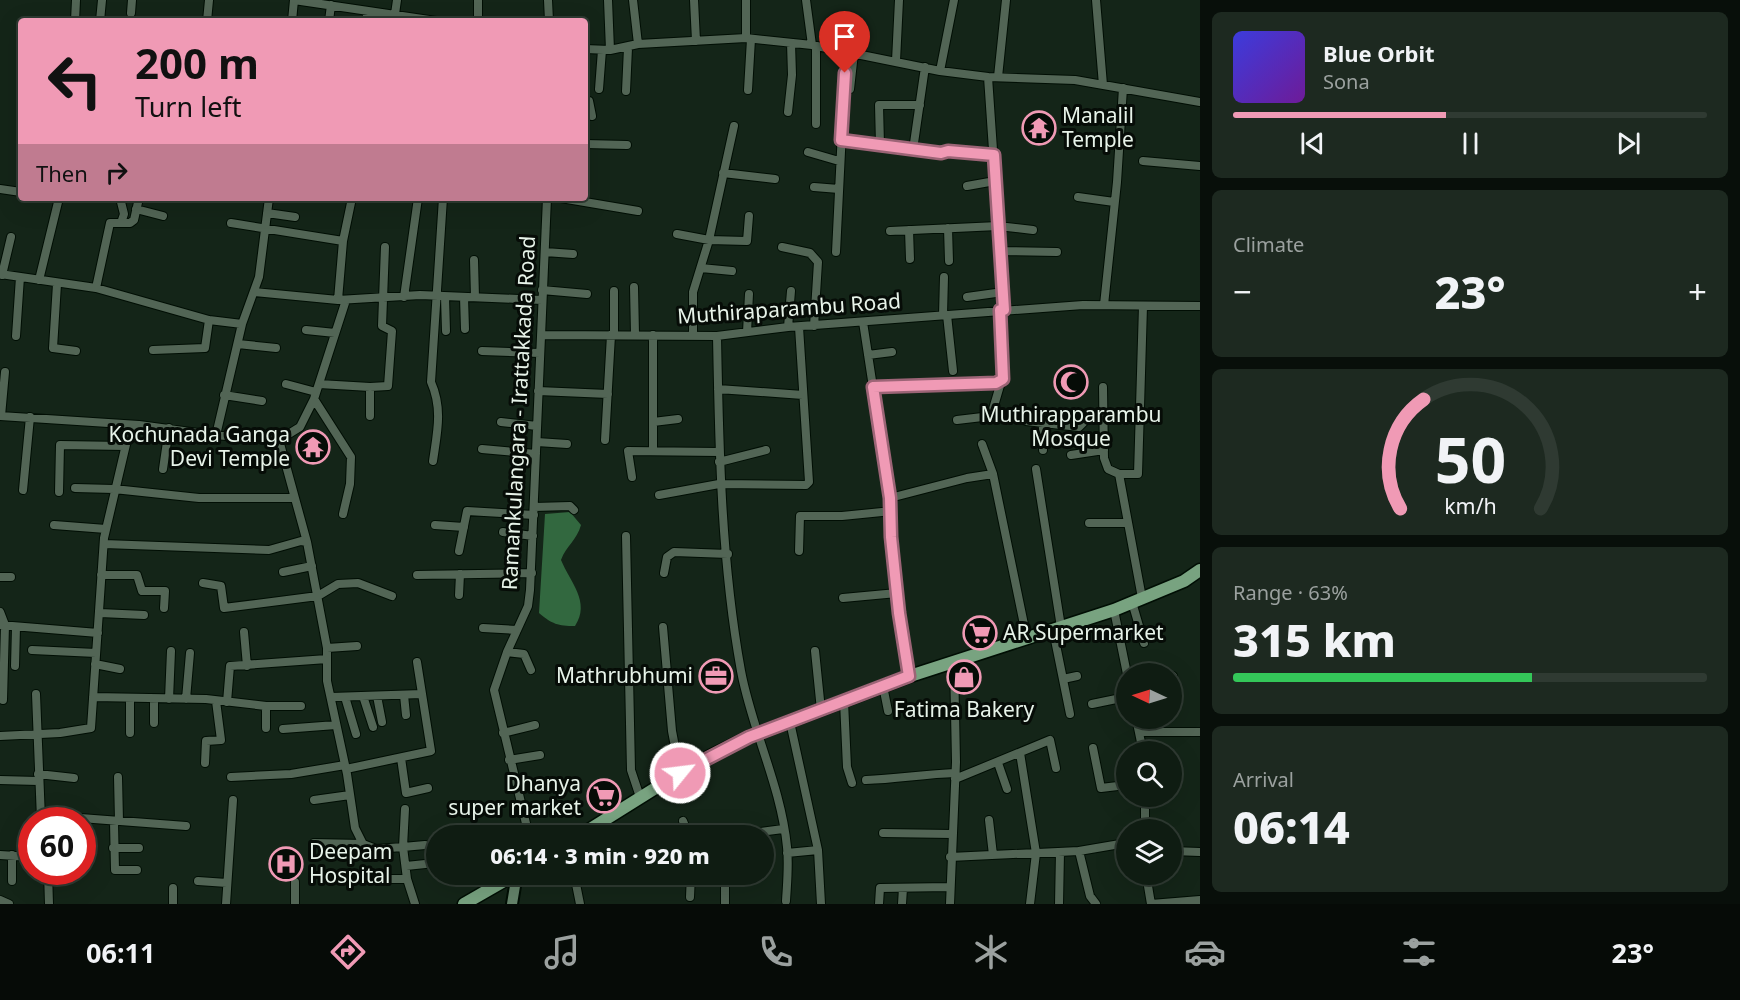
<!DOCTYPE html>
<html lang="en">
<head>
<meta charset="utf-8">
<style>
	body { margin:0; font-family:"Noto Sans",sans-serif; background:#1d2920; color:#f1f3f6; height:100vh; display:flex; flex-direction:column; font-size:22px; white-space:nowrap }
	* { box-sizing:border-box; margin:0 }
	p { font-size:20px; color:#9ba19f }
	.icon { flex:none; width:33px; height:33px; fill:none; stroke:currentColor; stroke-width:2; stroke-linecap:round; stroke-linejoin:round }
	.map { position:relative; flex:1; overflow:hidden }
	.sheet { display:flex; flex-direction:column; gap:12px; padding:12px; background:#080f0a; width:540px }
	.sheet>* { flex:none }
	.banner { position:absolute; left:18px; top:18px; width:570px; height:183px; border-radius:6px; box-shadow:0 6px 24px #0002,0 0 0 2px #2f3a32; background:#f09ab5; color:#111; overflow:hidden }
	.needle { width:39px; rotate:274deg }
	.fabs { position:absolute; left:1116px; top:663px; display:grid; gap:12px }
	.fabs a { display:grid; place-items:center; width:66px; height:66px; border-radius:50%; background:#0f1c12; box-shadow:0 6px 24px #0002,0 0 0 2px #2f3a32; font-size:30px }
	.speed { position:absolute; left:18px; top:807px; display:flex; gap:12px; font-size:30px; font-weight:700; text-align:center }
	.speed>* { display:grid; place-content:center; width:78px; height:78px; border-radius:50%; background:#0f1c12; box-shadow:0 6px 24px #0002,0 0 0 2px #2f3a32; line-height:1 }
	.speed .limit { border:9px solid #d22; background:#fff; color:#111 }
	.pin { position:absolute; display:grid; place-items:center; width:51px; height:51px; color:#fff; margin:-62px -26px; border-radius:50% 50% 50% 0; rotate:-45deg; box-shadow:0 0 6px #0007 }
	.pin .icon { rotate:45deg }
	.me { position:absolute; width:66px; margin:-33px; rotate:61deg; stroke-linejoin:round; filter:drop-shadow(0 0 4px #0008) }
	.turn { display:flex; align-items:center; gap:21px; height:126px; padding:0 18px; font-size:27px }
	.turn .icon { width:78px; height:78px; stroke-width:2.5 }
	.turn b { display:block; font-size:42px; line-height:51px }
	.then { display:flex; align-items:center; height:57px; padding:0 18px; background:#0003; gap:12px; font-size:22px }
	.big { font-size:45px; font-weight:800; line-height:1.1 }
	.sheet .widget { flex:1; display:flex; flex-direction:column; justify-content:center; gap:9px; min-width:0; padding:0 21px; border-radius:9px; background:#1d2920 }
	.sheet .dial { align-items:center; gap:0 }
	.dial svg { height:156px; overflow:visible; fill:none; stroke:#2f3a32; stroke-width:7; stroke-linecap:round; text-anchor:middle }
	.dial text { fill:#f1f3f6; stroke:none }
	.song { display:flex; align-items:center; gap:18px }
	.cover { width:72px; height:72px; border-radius:9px; background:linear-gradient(135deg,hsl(240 70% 55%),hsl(280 70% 35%)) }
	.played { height:6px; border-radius:3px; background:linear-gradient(90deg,#f09ab5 45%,#2f3a32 45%) }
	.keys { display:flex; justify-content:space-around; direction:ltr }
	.heat { display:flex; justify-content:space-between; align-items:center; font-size:33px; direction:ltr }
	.charge { height:9px; border-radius:4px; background:linear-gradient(90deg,#34c759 63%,#2f3a32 0) }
	.trip { position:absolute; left:426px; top:825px; width:348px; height:60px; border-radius:30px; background:#0f1c12; box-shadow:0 6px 24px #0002,0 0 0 2px #2f3a32; font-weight:800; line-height:60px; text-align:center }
	.menu { display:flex; height:96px; justify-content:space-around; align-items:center; background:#060b07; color:#9ba19f }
	.menu .icon { width:42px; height:42px }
	.menu .selected { color:#f09ab5 }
	.menu b { font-size:27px; color:#f1f3f6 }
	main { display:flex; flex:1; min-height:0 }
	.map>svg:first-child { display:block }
	.water { fill:#32683f }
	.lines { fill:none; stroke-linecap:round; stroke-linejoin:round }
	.minor-casing { stroke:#010e04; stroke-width:10 }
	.secondary-casing { stroke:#010e04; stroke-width:14 }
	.primary-casing { stroke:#010e04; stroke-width:15 }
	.minor { stroke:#526555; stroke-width:8 }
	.secondary { stroke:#65846b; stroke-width:10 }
	.primary { stroke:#78a380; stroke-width:12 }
	.route-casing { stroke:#9c6476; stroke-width:15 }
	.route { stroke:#f09ab5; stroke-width:10 }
	.labels { text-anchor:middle; stroke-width:6; stroke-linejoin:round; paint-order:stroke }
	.poi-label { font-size:21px; fill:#e7f3e9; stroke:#060c07; text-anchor:start }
	.street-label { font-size:21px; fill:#e7f3e9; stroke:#060c07 }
</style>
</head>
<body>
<main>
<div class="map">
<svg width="1200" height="904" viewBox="0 0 1200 904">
	<rect width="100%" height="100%" fill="#142518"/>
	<!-- water -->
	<path class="water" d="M570,512L581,525C577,540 566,546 561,560C570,582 591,602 575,626C558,626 552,624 539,613L545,514Z"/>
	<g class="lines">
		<defs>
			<path id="minor" d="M294,0L436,21
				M548,0L549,21
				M608,0L610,50
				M633,0L638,44
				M694,0L696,41
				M806,0L812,45
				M1096,0L1103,85
				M131,13L132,0
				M75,21L76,0
				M100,21L102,0
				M207,21L209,0
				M292,21L294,0
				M329,21L331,5
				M367,21V11
				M394,21L397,0
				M478,21V0
				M746,38V0
				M816,46V124
				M585,49L610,50L638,44L746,38L812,45L940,71L988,77
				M896,61L899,0
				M940,71L954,0
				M998,77L1006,0
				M599,89L602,50
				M850,89L854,53
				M748,90L751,39
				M626,91L628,48
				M585,101H589L592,116
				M788,112L792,75L791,43
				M841,139L941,153L947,151L994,155
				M585,144L627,145
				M880,145L879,105H920
				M913,150L925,67
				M808,152L839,161
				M1143,161L1200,166
				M723,173L775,179
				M967,186L995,181
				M814,187L839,189
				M0,189L21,192
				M1078,197L1114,202
				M120,198L124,214L121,223
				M352,198L343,241L338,300L420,295L542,300
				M561,198L638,211
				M136,209L163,216
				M267,213L295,217
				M231,223L343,241
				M948,228L949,261
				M909,230L910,259
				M890,231L998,226L1033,230
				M677,234L709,240L747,241L749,216
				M782,247L810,253L818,262L814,326
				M1000,251L1057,252
				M545,252L573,254
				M836,252L846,51
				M474,260L475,297
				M701,268L732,271
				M0,274L96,288L209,320L242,324
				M2,275L11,237
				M39,280L59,198
				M57,284L53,348L76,351
				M634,287L635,334
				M96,288L110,223H130L134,220L139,198
				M542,290L587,294
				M254,292L338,300
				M404,297L418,198
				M445,297L446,331
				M464,297L465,329
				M967,297L1003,292
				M1104,305L1117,182L1123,88
				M1004,310L988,77L1075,80L1200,102
				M943,315L944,277
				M947,315L953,371
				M863,322L890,498L891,537L899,613L910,676
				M788,327L791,291
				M306,330L335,333
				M747,332L749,294
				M541,335L717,336L788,327L1083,305L1200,306
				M614,335V291
				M653,335V451
				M16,336L20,277
				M693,336V292L709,240L734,126
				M717,336C719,447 721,561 741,671C752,730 781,786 787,847C789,865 787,883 786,901
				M238,344L276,348
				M153,350L205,348L209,320
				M482,351L540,353
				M868,355L892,352
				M286,384L316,392
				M319,384L370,387
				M873,387L1001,382L1004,375L1000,310
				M1103,387L1104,458L1108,469L1119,474
				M718,389L803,395
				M538,391L608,394
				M224,395L262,401
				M314,399L351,457L350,484L343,514
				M0,416L139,425
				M1,416L5,372
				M370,416V387L388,386L392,331L382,326L385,247
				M957,420L991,416L1001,382
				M1026,421L1079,427L1089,417H1103
				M501,422L537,426
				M653,422L678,419
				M1043,423V450
				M213,435L279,440L300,427L314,399L346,300
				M279,440L307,542
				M605,440L611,335
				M537,442L567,444
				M982,444L993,474
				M482,449L536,454
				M1071,455L1104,450
				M433,461C437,433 443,409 431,382L443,198
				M719,462L766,450
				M163,469L169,428
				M1036,469L1061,627
				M632,477L628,451L719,452
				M75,488L114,489L199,498H294
				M23,490L30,417
				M59,492L60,445L125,446
				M659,495L719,484L806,485L809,482L799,327
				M890,498L967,478L993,474L1027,639
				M534,507L570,506L574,510
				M1089,523H1128
				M54,525L106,529
				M435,525L464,527
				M503,532L533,536
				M626,536L631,770L640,797
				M104,544L269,550L301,541L307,542L327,648V681L347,774L355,828L363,844L376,849L403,847L407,879L415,904
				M459,551L467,511L534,515
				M799,551L800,516H842L892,511
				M283,572L312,566
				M664,573L667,557L674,552L728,554
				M101,575H137L142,591H165L164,608
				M417,575L532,573
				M0,577H11
				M203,583L221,586L224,608L318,596L338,584L358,583L392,596
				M459,595L460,574
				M843,598L897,593
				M1142,598L1119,474H1138L1143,306
				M1132,602L1144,643
				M1114,610L1127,674
				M0,612L5,625L3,700
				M100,613L144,615
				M0,625L98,633
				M663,627L672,731L680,773
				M483,628L517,630
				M1053,630L1070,714
				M244,632L247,666
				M327,648L357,646
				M32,650L96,653
				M815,651L821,710
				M507,652L524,654L531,670
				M95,664L120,669
				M15,666L16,627
				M1172,677L1173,676
				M1063,679L1077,676
				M883,686L888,711
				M36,694L41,819
				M404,695L406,715
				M363,696L373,727
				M377,696L382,722
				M93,697L206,699L266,706H301
				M331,697L422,694
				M345,697L356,734
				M130,698V733
				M169,699L171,651
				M186,699L190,653
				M844,701L847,767L852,783
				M227,702L230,666L327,659
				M1092,704L1126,697
				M1136,718L1143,752
				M790,722L818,850L821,904
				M154,723V699
				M266,728V706
				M283,729L336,725
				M1139,732H1200
				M503,733L535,725
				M0,736L60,733L91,728L104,538L128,436L139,425L213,435L217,431L242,324L259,277L269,198
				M1093,748L1101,788L1126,785
				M1020,753L1036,853L1030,904
				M401,758L406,793L428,788
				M509,760L540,755
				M205,763L206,741L221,740L216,701
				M998,763L1007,789
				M346,769L431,751L417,662
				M38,774L74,778
				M118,777L119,821
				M231,777L291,774L345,765
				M955,779L1050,740L1056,768
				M0,780L38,781
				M866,780C897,779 924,774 955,773
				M1172,788L1174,789
				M1145,796V830
				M314,800L350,795
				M405,809L403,847L425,845
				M41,815L186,826
				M989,820L993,855
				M683,821L689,836
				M114,822L115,870H137
				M883,833L952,834
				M529,836L494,690L507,652L528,606L530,590L547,198
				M728,836L783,829
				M314,843L363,844
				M113,848H139
				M1079,851L1090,896L1096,904
				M1172,851L1200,852
				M787,853L818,850
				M0,855L32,857
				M12,855V881
				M950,857L1079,851L1126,843
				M406,866L435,863
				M48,872L49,904
				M574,874L580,904
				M725,874V904
				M1146,874L1151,904L1200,900
				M384,879H407
				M198,881L227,883
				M690,897L691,874
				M0,900L9,904
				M173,904V888
				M226,904L233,800
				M295,904V882
				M879,904L880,888L950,887
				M902,904L903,888
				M950,904L956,762L954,662
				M1059,904L1060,852"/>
			<path id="secondary" d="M512,904L517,874"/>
			<path id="primary" d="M579,836L694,764L749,737L910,676L1114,610L1184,581L1200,570
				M464,904L516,874"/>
		</defs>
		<!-- minor casing -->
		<use href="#minor" class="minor-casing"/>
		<!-- secondary casing -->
		<use href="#secondary" class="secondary-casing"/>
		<!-- primary casing -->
		<use href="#primary" class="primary-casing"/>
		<!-- minor -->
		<use href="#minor" class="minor"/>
		<!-- secondary -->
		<use href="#secondary" class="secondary"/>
		<!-- primary -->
		<use href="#primary" class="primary"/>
	</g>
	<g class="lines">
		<defs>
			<path id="route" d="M680,773L749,737L909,676L899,613L891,537L890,498L873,387L996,383L1003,379L1000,310H1004L994,155L948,151L941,153L841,140L845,73"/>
		</defs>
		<!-- route casing -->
		<use href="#route" class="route-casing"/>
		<!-- route -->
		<use href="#route" class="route"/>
	</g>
	<!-- icons -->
	<defs>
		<symbol id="temple-ring" viewBox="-11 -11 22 22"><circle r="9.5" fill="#060c07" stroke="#f09ab5" stroke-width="1.5"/><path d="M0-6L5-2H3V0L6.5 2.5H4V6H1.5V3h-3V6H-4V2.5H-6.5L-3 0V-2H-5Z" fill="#f09ab5"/></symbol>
		<symbol id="mosque-ring" viewBox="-11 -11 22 22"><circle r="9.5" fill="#060c07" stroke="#f09ab5" stroke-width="1.5"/><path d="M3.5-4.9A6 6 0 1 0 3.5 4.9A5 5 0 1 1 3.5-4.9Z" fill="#f09ab5"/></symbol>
		<symbol id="supermarket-ring" viewBox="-11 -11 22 22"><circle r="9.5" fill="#060c07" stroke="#f09ab5" stroke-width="1.5"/><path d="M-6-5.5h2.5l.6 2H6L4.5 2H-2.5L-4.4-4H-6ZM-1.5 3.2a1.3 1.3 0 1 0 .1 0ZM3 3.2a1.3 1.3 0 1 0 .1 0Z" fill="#f09ab5"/></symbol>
		<symbol id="office-ring" viewBox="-11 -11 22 22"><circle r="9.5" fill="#060c07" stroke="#f09ab5" stroke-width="1.5"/><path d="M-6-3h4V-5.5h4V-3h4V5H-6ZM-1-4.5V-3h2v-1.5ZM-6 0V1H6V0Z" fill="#f09ab5"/></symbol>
		<symbol id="shop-ring" viewBox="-11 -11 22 22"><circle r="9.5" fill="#060c07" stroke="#f09ab5" stroke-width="1.5"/><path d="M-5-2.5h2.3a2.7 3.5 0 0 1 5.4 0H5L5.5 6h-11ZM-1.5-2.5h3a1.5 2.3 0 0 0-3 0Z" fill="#f09ab5"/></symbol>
		<symbol id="hospital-ring" viewBox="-11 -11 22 22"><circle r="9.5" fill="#060c07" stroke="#f09ab5" stroke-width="1.5"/><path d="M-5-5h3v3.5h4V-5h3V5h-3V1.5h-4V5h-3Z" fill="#f09ab5"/></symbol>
	</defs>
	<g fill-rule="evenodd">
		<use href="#temple-ring" x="1020" y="109" width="38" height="38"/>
		<use href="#mosque-ring" x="1052" y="363" width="38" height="38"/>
		<use href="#temple-ring" x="294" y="428" width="38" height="38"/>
		<use href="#supermarket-ring" x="961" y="614" width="38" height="38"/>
		<use href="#office-ring" x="697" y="657" width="38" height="38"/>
		<use href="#shop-ring" x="945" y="658" width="38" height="38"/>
		<use href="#supermarket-ring" x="585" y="777" width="38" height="38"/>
		<use href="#hospital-ring" x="267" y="845" width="38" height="38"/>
	</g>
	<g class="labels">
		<!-- poi labels -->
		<g class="poi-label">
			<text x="1062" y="123">Manalil<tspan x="1062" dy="24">Temple</tspan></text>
			<text x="1071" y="422" text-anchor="middle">Muthirapparambu<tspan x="1071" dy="24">Mosque</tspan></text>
			<text x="290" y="442" text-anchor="end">Kochunada Ganga<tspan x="290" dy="24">Devi Temple</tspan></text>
			<text x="1003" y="640">AR Supermarket</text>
			<text x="693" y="683" text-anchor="end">Mathrubhumi</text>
			<text x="964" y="717" text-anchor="middle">Fatima Bakery</text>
			<text x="581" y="791" text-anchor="end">Dhanya<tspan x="581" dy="24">super market</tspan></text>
			<text x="309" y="859">Deepam<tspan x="309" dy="24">Hospital</tspan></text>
		</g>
		<!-- street labels -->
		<g class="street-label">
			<text transform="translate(789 309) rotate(-4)" y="7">Muthiraparambu Road</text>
			<text transform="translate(519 413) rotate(-87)" y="7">Ramankulangara - Irattakkada Road</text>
		</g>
	</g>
</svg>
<div class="fabs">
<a><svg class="needle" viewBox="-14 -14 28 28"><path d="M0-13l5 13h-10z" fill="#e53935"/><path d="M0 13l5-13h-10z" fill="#9ba19f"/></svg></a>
<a><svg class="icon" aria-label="search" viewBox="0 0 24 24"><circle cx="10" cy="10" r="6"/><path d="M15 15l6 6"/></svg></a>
<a><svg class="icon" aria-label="layers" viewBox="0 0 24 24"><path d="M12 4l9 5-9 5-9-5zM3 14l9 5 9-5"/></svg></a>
</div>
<div class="speed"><div class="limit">60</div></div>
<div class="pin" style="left:845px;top:73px;background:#d93025"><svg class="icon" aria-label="arrive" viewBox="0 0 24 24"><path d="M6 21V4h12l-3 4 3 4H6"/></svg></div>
<svg class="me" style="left:680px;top:773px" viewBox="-20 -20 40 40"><circle r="17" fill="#f09ab5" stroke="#fff" stroke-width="3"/><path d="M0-11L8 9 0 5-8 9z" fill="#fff"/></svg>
<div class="trip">06:14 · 3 min · 920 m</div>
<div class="banner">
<div class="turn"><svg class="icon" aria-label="left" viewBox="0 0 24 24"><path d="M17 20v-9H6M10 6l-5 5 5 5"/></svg><div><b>200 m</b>Turn left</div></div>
<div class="then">Then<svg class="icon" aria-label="right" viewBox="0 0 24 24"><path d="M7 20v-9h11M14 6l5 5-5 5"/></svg></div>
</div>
</div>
<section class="sheet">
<div class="widget">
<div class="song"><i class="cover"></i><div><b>Blue Orbit</b><p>Sona</p></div></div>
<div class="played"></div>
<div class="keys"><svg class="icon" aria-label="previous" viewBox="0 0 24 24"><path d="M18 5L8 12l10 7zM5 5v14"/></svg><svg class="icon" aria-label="pause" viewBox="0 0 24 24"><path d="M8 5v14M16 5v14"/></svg><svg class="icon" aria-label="next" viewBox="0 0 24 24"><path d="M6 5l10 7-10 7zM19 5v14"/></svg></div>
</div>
<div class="widget"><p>Climate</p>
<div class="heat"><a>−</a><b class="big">23°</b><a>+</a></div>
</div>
<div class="widget dial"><svg viewBox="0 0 100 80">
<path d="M14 69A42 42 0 1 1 86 69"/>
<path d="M14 69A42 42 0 0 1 26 13" stroke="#f09ab5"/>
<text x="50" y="56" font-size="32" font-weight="700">50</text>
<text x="50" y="72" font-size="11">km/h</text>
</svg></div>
<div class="widget"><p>Range · 63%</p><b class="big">315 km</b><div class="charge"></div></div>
<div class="widget"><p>Arrival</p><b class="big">06:14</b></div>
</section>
</main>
<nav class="menu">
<b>06:11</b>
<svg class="icon selected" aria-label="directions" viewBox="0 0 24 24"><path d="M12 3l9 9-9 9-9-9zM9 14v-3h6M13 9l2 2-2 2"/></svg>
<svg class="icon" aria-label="music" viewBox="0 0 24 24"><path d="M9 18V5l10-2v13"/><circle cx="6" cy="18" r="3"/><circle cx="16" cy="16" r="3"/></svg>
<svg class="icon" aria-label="phone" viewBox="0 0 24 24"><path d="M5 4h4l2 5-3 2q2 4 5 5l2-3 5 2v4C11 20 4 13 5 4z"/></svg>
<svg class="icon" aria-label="climate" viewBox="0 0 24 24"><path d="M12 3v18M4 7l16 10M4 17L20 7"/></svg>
<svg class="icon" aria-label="car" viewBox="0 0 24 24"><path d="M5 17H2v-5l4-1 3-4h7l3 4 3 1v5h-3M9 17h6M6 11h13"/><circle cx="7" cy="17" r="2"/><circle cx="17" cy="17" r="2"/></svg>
<svg class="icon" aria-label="filters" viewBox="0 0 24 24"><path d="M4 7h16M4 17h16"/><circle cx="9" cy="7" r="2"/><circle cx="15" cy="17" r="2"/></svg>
<b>23°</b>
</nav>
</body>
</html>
